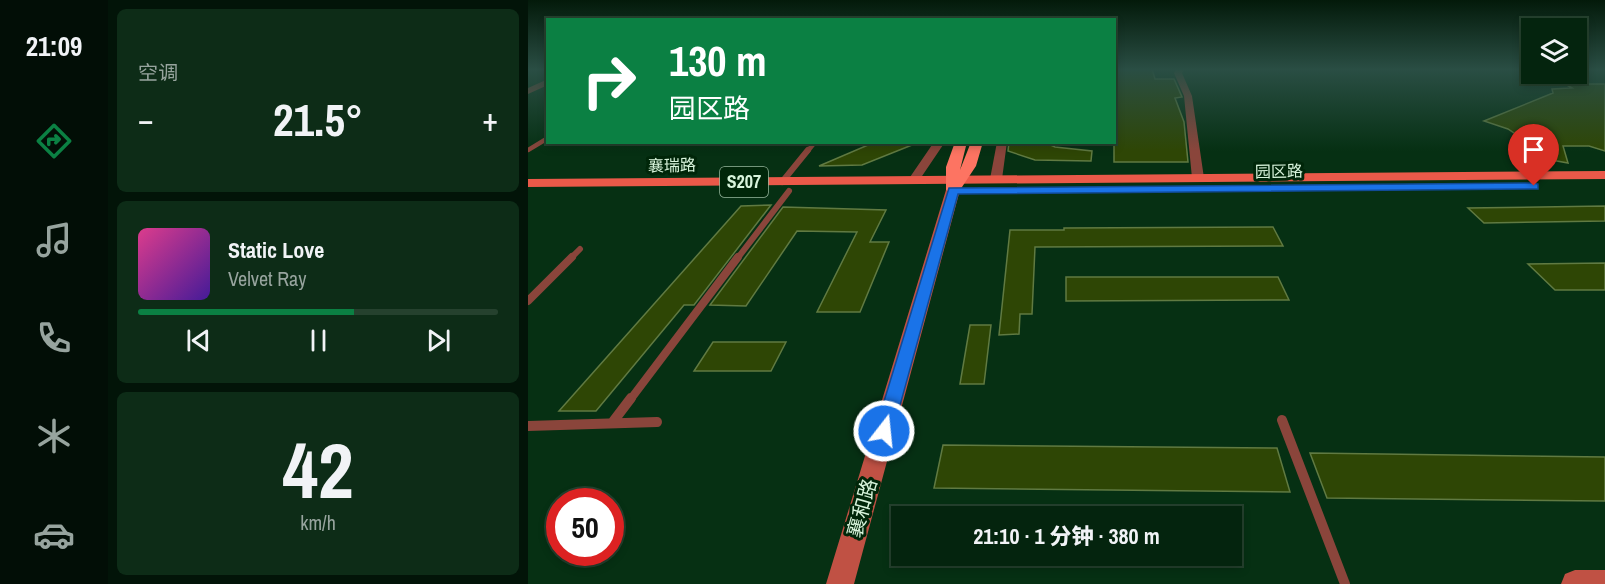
<!DOCTYPE html>
<html lang="zh">
<head>
<meta charset="utf-8">
<style>
	body { margin:0; font-family:"Archivo Narrow","Noto Sans SC",sans-serif; background:#0d2c17; color:#f1f3f6; height:100vh; display:flex; flex-direction:column; font-size:22px; white-space:nowrap }
	* { box-sizing:border-box; margin:0 }
	p { font-size:20px; color:#97a49e }
	.icon { flex:none; width:33px; height:33px; fill:none; stroke:currentColor; stroke-width:2; stroke-linecap:round; stroke-linejoin:round }
	.map { position:relative; flex:1; overflow:hidden }
	.drawer { display:flex; flex-direction:column; gap:9px; padding:9px; background:#021408; width:420px }
	.drawer>* { flex:none }
	.top-card { position:absolute; left:18px; top:18px; width:570px; height:126px; border-radius:0px; box-shadow:0 3px 9px #0003,0 0 0 2px #25412e; background:#0b8043; color:#fff; overflow:hidden }
	.fabs { position:absolute; left:993px; top:18px; display:grid; gap:12px }
	.fabs a { display:grid; place-items:center; width:66px; height:66px; border-radius:0px; background:#04240e; box-shadow:0 3px 9px #0003,0 0 0 2px #25412e; font-size:30px }
	.speed { position:absolute; left:18px; top:488px; display:flex; gap:12px; font-size:30px; font-weight:700; text-align:center }
	.speed>* { display:grid; place-content:center; width:78px; height:78px; border-radius:50%; background:#04240e; box-shadow:0 3px 9px #0003,0 0 0 2px #25412e; line-height:1 }
	.speed .limit { border:9px solid #d22; background:#fff; color:#111 }
	.pin { position:absolute; display:grid; place-items:center; width:51px; height:51px; color:#fff; margin:-62px -26px; border-radius:50% 50% 50% 0; rotate:-45deg; box-shadow:0 0 6px #0007 }
	.pin .icon { rotate:45deg }
	.me { position:absolute; width:66px; margin:-33px; rotate:16deg; stroke-linejoin:round; filter:drop-shadow(0 0 4px #0008) }
	.turn { display:flex; align-items:center; gap:21px; height:126px; padding:0 24px; font-size:27px }
	.turn .icon { width:78px; height:78px; stroke-width:2.5 }
	.turn b { display:block; font-size:42px; line-height:51px }
	.big { font-size:45px; font-weight:800; line-height:1.1 }
	.drawer .card { flex:1; display:flex; flex-direction:column; justify-content:center; gap:9px; min-width:0; padding:0 21px; border-radius:9px; background:#0d2c17 }
	.drawer .dial { align-items:center; gap:0 }
	.dial b { font-size:78px; line-height:1 }
	.song { display:flex; align-items:center; gap:18px }
	.cover { width:72px; height:72px; border-radius:9px; background:linear-gradient(135deg,hsl(330 70% 55%),hsl(260 70% 35%)) }
	.played { height:6px; border-radius:3px; background:linear-gradient(90deg,#0b8043 60%,#25412e 60%) }
	.keys { display:flex; justify-content:space-around; direction:ltr }
	.heat { display:flex; justify-content:space-between; align-items:center; font-size:33px; direction:ltr }
	.trip { position:absolute; left:363px; top:506px; width:351px; height:60px; border-radius:0px; background:#04240e; box-shadow:0 3px 9px #0003,0 0 0 2px #25412e; font-weight:800; line-height:60px; text-align:center }
	main { display:flex; flex:1; min-height:0 }
	.tabs { display:flex; flex-direction:column; width:108px; justify-content:space-around; align-items:center; background:#020e06; color:#97a49e }
	.tabs .icon { width:42px; height:42px }
	.tabs .current { color:#0b8043 }
	.tabs b { font-size:27px; color:#f1f3f6 }
	.map>svg:first-child { display:block }
	.building { fill:#2e4605; stroke:#607a42; stroke-width:1.5 }
	.lines { fill:none; stroke-linecap:round; stroke-linejoin:round }
	.lane-far3 { stroke:#8a453b; stroke-width:4.5 }
	.lane-far2 { stroke:#8a453b; stroke-width:6 }
	.lane-far1 { stroke:#8a453b; stroke-width:8 }
	.lane { stroke:#8a453b; stroke-width:10 }
	.street { fill:#8a453b; fill-rule:evenodd }
	.secondary { fill:#c05144; fill-rule:evenodd }
	.primary { fill:#ea5949; fill-rule:evenodd }
	.highway { fill:#fd7462; fill-rule:evenodd }
	.route { fill:#1a73e8; stroke:#114b97; stroke-width:1.5 }
	.labels { text-anchor:middle; stroke-width:6; stroke-linejoin:round; paint-order:stroke }
	.far-street-label { font-size:16px; fill:#d8f4dc; stroke:#002609 }
	.shield { fill:#002609; stroke:#97b69d; stroke-width:1.5 }
	.shield-label { font-size:18px; font-weight:bold; fill:#d8f4dc }
	.street-label { font-size:20px; fill:#d8f4dc; stroke:#002609 }
</style>
</head>
<body>
<main>
<nav class="tabs">
<b>21:09</b>
<svg class="icon current" aria-label="directions" viewBox="0 0 24 24"><path d="M12 3l9 9-9 9-9-9zM9 14v-3h6M13 9l2 2-2 2"/></svg>
<svg class="icon" aria-label="music" viewBox="0 0 24 24"><path d="M9 18V5l10-2v13"/><circle cx="6" cy="18" r="3"/><circle cx="16" cy="16" r="3"/></svg>
<svg class="icon" aria-label="phone" viewBox="0 0 24 24"><path d="M5 4h4l2 5-3 2q2 4 5 5l2-3 5 2v4C11 20 4 13 5 4z"/></svg>
<svg class="icon" aria-label="climate" viewBox="0 0 24 24"><path d="M12 3v18M4 7l16 10M4 17L20 7"/></svg>
<svg class="icon" aria-label="car" viewBox="0 0 24 24"><path d="M5 17H2v-5l4-1 3-4h7l3 4 3 1v5h-3M9 17h6M6 11h13"/><circle cx="7" cy="17" r="2"/><circle cx="17" cy="17" r="2"/></svg>
</nav>
<section class="drawer">
<div class="card"><p>空调</p>
<div class="heat"><a>−</a><b class="big">21.5°</b><a>+</a></div>
</div>
<div class="card">
<div class="song"><i class="cover"></i><div><b>Static Love</b><p>Velvet Ray</p></div></div>
<div class="played"></div>
<div class="keys"><svg class="icon" aria-label="previous" viewBox="0 0 24 24"><path d="M18 5L8 12l10 7zM5 5v14"/></svg><svg class="icon" aria-label="pause" viewBox="0 0 24 24"><path d="M8 5v14M16 5v14"/></svg><svg class="icon" aria-label="next" viewBox="0 0 24 24"><path d="M6 5l10 7-10 7zM19 5v14"/></svg></div>
</div>
<div class="card dial"><b>42</b><p>km/h</p></div>
</section>
<div class="map">
<svg width="1077" height="584" viewBox="0 0 1077 584">
	<rect width="100%" height="100%" fill="#063013"/>
	<!-- building -->
	<path class="building" d="M586,69H624L627,79H646L654,97L647,98L656,122L660,162H586Z
		M1037,84H1077V151L1061,146H1035L1040,163L1007,157L1005,146L980,129L956,121L1025,93L1024,89L1044,88Z
		M347,142L389,143L334,165L291,166Z
		M481,142H516L527,147L564,151L563,161L507,160L480,151Z
		M243,205L166,305H156L68,411H31L213,206Z
		M1077,206V221L956,223L940,208Z
		M255,207L358,210L342,242H361L332,312H289L329,232L269,231L218,306L182,305Z
		M745,227L755,246L507,247L504,314H492L491,334L471,335L482,230H536V228Z
		M1077,263V290H1027L1000,264Z
		M538,277H750L761,300L538,301Z
		M442,325H463L456,384H432Z
		M185,342H258L243,371H166Z
		M415,445L749,448L762,492L406,488Z
		M782,453L1077,457V501L799,498Z"/>
	<g class="lines">
		<!-- lane-far3 -->
		<path class="lane-far3" d="M0,150L20,138
			M279,152L287,142"/>
		<!-- lane-far2 -->
		<path class="lane-far2" d="M254,182L280,150
			M42,259L52,249
			M209,259L261,191"/>
		<!-- lane-far1 -->
		<path class="lane-far1" d="M0,301L44,257
			M102,400L210,257"/>
		<!-- lane -->
		<path class="lane" d="M754,420L817,584
			M84,423L103,398
			M0,426L129,422"/>
		<!-- street -->
		<path class="street" d="M648,69H657L654,73L664,96L676,178L670,181L664,178L656,96L646,73Z
			M20,79V85L0,94V88Z
			M406,142H417L390,182H382L380,180Z
			M469,142H479L474,179L468,182L462,179Z"/>
		<!-- secondary -->
		<path class="secondary" d="M425,186L432,190L326,584H298L418,190Z
			M1047,570H1077V584H1033L1037,574Z"/>
		<!-- primary -->
		<path class="primary" d="M1077,171V179L0,187V179Z"/>
		<!-- highway -->
		<path class="highway" d="M427,142H439L432,170L443,142H455L448,166L430,193L425,194L418,190V167Z"/>
	</g>
	<!-- sky -->
	<linearGradient id="sky" x2="0" y2="1"><stop stop-color="#031a0a"/><stop offset="0.46" stop-color="#2a4e44"/><stop offset="1" stop-color="#2a4e44" stop-opacity="0"/></linearGradient>
	<rect width="1077" height="151" fill="url(#sky)"/>
	<!-- route -->
	<path class="route" d="M1006,183L1010,184V189L430,194L365,431L362,436H350L347,431L421,188Z"/>
	<g class="labels">
		<!-- far-street labels -->
		<g class="far-street-label">
			<text transform="translate(144 165) rotate(-1)" y="6">襄瑞路</text>
			<text transform="translate(751 171) rotate(-1)" y="6">园区路</text>
		</g>
		<!-- shield labels -->
		<rect class="shield" x="192" y="167" width="48" height="30" rx="4.5"/>
		<g class="shield-label">
			<text x="216" y="188">S207</text>
		</g>
		<!-- street labels -->
		<g class="street-label">
			<text transform="translate(334 508) rotate(-74)" y="7">襄和路</text>
		</g>
	</g>
</svg>
<div class="fabs">
<a><svg class="icon" aria-label="layers" viewBox="0 0 24 24"><path d="M12 4l9 5-9 5-9-5zM3 14l9 5 9-5"/></svg></a>
</div>
<div class="speed"><div class="limit">50</div></div>
<div class="pin" style="left:1006px;top:186px;background:#d93025"><svg class="icon" aria-label="arrive" viewBox="0 0 24 24"><path d="M6 21V4h12l-3 4 3 4H6"/></svg></div>
<svg class="me" style="left:356px;top:431px" viewBox="-20 -20 40 40"><circle r="17" fill="#1a73e8" stroke="#fff" stroke-width="3"/><path d="M0-11L8 9 0 5-8 9z" fill="#fff"/></svg>
<div class="trip">21:10 · 1 分钟 · 380 m</div>
<div class="top-card">
<div class="turn"><svg class="icon" aria-label="right" viewBox="0 0 24 24"><path d="M7 20v-9h11M14 6l5 5-5 5"/></svg><div><b>130 m</b>园区路</div></div>
</div>
</div>
</main>
</body>
</html>
